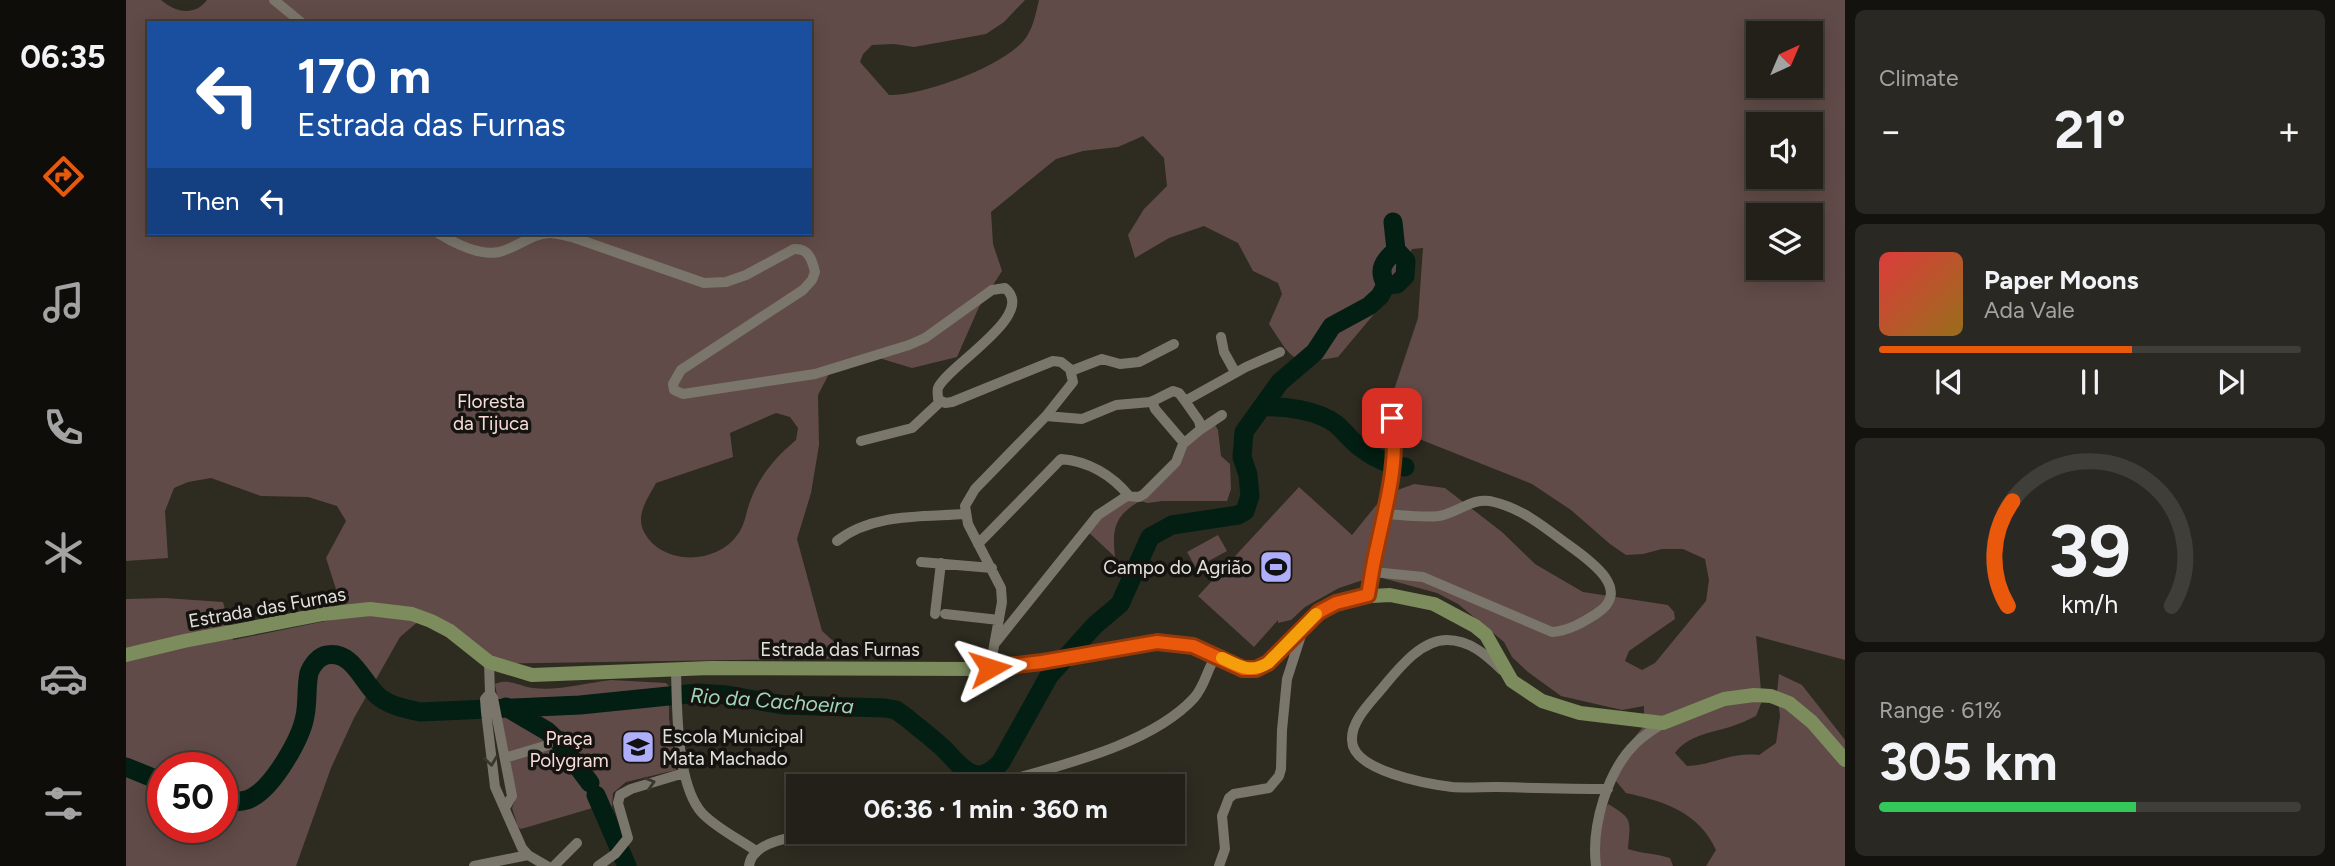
<!DOCTYPE html>
<html lang="en">
<head>
<meta charset="utf-8">
<style>
	body { margin:0; font-family:Figtree,sans-serif; background:#2a2822; color:#f1f3f6; height:100vh; display:flex; flex-direction:column; font-size:26px; white-space:nowrap }
	* { box-sizing:border-box; margin:0 }
	p { font-size:23px; color:#a2a3a2 }
	.icon { flex:none; width:38px; height:38px; fill:none; stroke:currentColor; stroke-width:2; stroke-linecap:round; stroke-linejoin:round }
	.map { position:relative; flex:1; overflow:hidden }
	.sheet { display:flex; flex-direction:column; gap:10px; padding:10px; background:#13120e; width:490px }
	.sheet>* { flex:none }
	.guide { position:absolute; left:21px; top:21px; width:665px; height:214px; border-radius:0px; box-shadow:0 4px 18px #0003,0 0 0 2px #3f3e38; background:#1a4fa0; color:#fff; overflow:hidden }
	.needle { width:46px; rotate:44deg }
	.controls { position:absolute; left:1620px; top:21px; display:grid; gap:14px }
	.controls a { display:grid; place-items:center; width:77px; height:77px; border-radius:0px; background:#222019; box-shadow:0 4px 18px #0003,0 0 0 2px #3f3e38; font-size:35px }
	.speed { position:absolute; left:21px; top:752px; display:flex; gap:14px; font-size:35px; font-weight:700; text-align:center }
	.speed>* { display:grid; place-content:center; width:91px; height:91px; border-radius:50%; background:#222019; box-shadow:0 4px 18px #0003,0 0 0 2px #3f3e38; line-height:1 }
	.speed .limit { border:10px solid #d22; background:#fff; color:#111 }
	.pin { position:absolute; display:grid; place-items:center; width:60px; height:60px; color:#fff; margin:-30px; border-radius:14px; box-shadow:0 4px 10px #0006 }
	.me { position:absolute; width:77px; margin:-38px; rotate:84deg; stroke-linejoin:round; filter:drop-shadow(0 0 5px #0008) }
	.turn { display:flex; align-items:center; gap:24px; height:147px; padding:0 35px; font-size:32px }
	.turn .icon { width:91px; height:91px; stroke-width:2.5 }
	.turn b { display:block; font-size:49px; line-height:60px }
	.then { display:flex; align-items:center; height:66px; padding:0 35px; background:#0003; gap:14px; font-size:26px }
	.big { font-size:52px; font-weight:700; line-height:1.1 }
	.sheet .widget { flex:1; display:flex; flex-direction:column; justify-content:center; gap:10px; min-width:0; padding:0 24px; border-radius:10px; background:#2a2822 }
	.sheet .dial { align-items:center; gap:0 }
	.dial svg { height:182px; overflow:visible; fill:none; stroke:#3f3e38; stroke-width:7; stroke-linecap:round; text-anchor:middle }
	.dial text { fill:#f1f3f6; stroke:none }
	.song { display:flex; align-items:center; gap:21px }
	.cover { width:84px; height:84px; border-radius:10px; background:linear-gradient(135deg,hsl(0 70% 55%),hsl(40 70% 35%)) }
	.played { height:7px; border-radius:4px; background:linear-gradient(90deg,#ea580c 60%,#3f3e38 60%) }
	.keys { display:flex; justify-content:space-around; direction:ltr }
	.heat { display:flex; justify-content:space-between; align-items:center; font-size:38px; direction:ltr }
	.charge { height:10px; border-radius:5px; background:linear-gradient(90deg,#34c759 61%,#3f3e38 0) }
	.trip { position:absolute; left:660px; top:774px; width:399px; height:70px; border-radius:0px; background:#222019; box-shadow:0 4px 18px #0003,0 0 0 2px #3f3e38; font-weight:700; line-height:70px; text-align:center }
	main { display:flex; flex:1; min-height:0 }
	.tab-bar { display:flex; flex-direction:column; width:126px; justify-content:space-around; align-items:center; background:#0e0d0a; color:#a2a3a2 }
	.tab-bar .icon { width:49px; height:49px }
	.tab-bar .on { color:#ea580c }
	.tab-bar b { font-size:32px; color:#f1f3f6 }
	.map>svg:first-child { display:block }
	.green { fill:#614b48; fill-rule:evenodd }
	.lines { fill:none; stroke-linecap:round; stroke-linejoin:round }
	.river { stroke:#031f13; stroke-width:19 }
	.minor { stroke:#7a766b; stroke-width:10 }
	.major { stroke:#7c8c5d; stroke-width:14 }
	.oneway { stroke:#38362f }
	.route-casing { stroke:#983908; stroke-width:18 }
	.route { stroke:#ea580c; stroke-width:12 }
	.slow { stroke:#f59e0b; stroke-width:12 }
	.labels { text-anchor:middle; stroke-width:7; stroke-linejoin:round; paint-order:stroke }
	.park-label { font-size:19px; fill:#f7ddda; stroke:#15130f }
	.poi-label { font-size:19px; fill:#e3e1db; stroke:#15130f; text-anchor:end }
	.street-label { font-size:19px; fill:#e3e1db; stroke:#15130f }
	.water-label { font-size:21px; font-style:italic; fill:#9dd6b8; stroke:#15130f }
</style>
</head>
<body>
<main>
<nav class="tab-bar">
<b>06:35</b>
<svg class="icon on" aria-label="directions" viewBox="0 0 24 24"><path d="M12 3l9 9-9 9-9-9zM9 14v-3h6M13 9l2 2-2 2"/></svg>
<svg class="icon" aria-label="music" viewBox="0 0 24 24"><path d="M9 18V5l10-2v13"/><circle cx="6" cy="18" r="3"/><circle cx="16" cy="16" r="3"/></svg>
<svg class="icon" aria-label="phone" viewBox="0 0 24 24"><path d="M5 4h4l2 5-3 2q2 4 5 5l2-3 5 2v4C11 20 4 13 5 4z"/></svg>
<svg class="icon" aria-label="climate" viewBox="0 0 24 24"><path d="M12 3v18M4 7l16 10M4 17L20 7"/></svg>
<svg class="icon" aria-label="car" viewBox="0 0 24 24"><path d="M5 17H2v-5l4-1 3-4h7l3 4 3 1v5h-3M9 17h6M6 11h13"/><circle cx="7" cy="17" r="2"/><circle cx="17" cy="17" r="2"/></svg>
<svg class="icon" aria-label="filters" viewBox="0 0 24 24"><path d="M4 7h16M4 17h16"/><circle cx="9" cy="7" r="2"/><circle cx="15" cy="17" r="2"/></svg>
</nav>
<div class="map">
<svg width="1719" height="866" viewBox="0 0 1719 866">
	<rect width="100%" height="100%" fill="#2e2b21"/>
	<!-- green -->
	<path class="green" d="M0,0H35C49,12 68,17 81,0H899L878,22L860,34L788,47L768,44L746,45L737,54L734,62L763,95C796,96 883,65 901,36C908,25 910,12 913,0H1719V660L1630,636L1636,701L1630,716C1622,720 1613,724 1604,727C1585,733 1562,735 1549,753L1561,766C1589,765 1603,752 1633,755L1650,743L1654,716L1651,692L1653,674L1676,685L1719,740V866H1580L1590,850C1573,812 1537,801 1500,793L1489,780C1495,759 1503,742 1518,726V706L1496,710L1435,696L1402,672L1386,657L1378,642L1332,604L1311,593L1249,576L1213,588L1179,607L1165,620L1152,623V620L1128,647L1072,596L1173,487L1226,535L1252,503L1269,491L1288,484L1319,488L1376,532L1409,564L1457,592L1542,605L1548,612L1549,619L1503,651L1499,661L1516,670L1529,663L1580,601L1583,580L1579,559L1557,549H1536L1517,554L1500,555L1484,544L1445,510L1406,484L1268,429L1267,393L1292,318L1297,248L1286,249L1259,301L1212,357C1166,365 1168,362 1143,324L1156,294L1152,283L1127,271L1112,243L1078,226L1043,238L1009,258L1002,235L1018,209L1041,186L1038,158L1017,136L992,147L957,151L930,159L865,212L867,244L876,271L853,307L831,357L786,368L743,355L705,370L692,395L693,445L685,493L671,539L696,631L726,658L359,664L295,619L274,637L228,718L205,768L170,866H0V599L39,598L97,602L107,640L219,617L200,558L220,521L211,506L182,497L135,496L85,478L62,482L48,488L39,511L42,558L0,561ZM23,23H684V233H23ZM1633,33H1685V86H1633ZM1633,124H1685V177H1633ZM1633,215H1685V268H1633ZM650,413L664,417L672,428L670,440C651,456 634,475 625,499C620,510 620,523 612,534C591,565 536,566 518,532C509,515 522,498 530,483L607,457L604,433ZM37,768H96V828H37Z
		M1087,421L1092,430L1095,456L1104,464L1105,489L1101,501H1036L1022,503L1014,501C988,516 986,529 989,557L959,529L1008,497L1050,462L1053,448Z
		M1092,535L1101,551L1070,568L1061,552Z
		M485,680L540,683L543,686V718L550,770L500,782L487,793L486,807L495,841L487,850L470,807L395,829L392,827L386,808L389,801L369,684C382,678 393,686 407,688C432,691 460,683 485,680Z
		M1482,804C1508,819 1504,821 1502,849C1516,854 1529,853 1544,858L1547,866H1469L1471,830Z"/>
	<g class="lines">
		<!-- river -->
		<path class="river" d="M1260,285L1271,284L1279,276L1280,261L1270,250
			M1136,407C1159,406 1191,410 1210,424C1215,428 1218,432 1222,436C1235,451 1259,465 1279,467
			M380,707L421,731L434,743L464,783
			M0,767L37,782
			M470,795L501,866
			M96,800C107,802 118,803 127,797C148,785 175,739 179,716C182,702 180,687 183,673C186,665 193,656 201,655C227,650 237,684 253,697C265,706 280,709 294,712L454,705L572,693L601,695L657,705L759,708L770,710L781,718C794,729 808,739 820,751C838,770 851,788 875,762L923,676L969,625L994,604L1024,537L1046,525L1112,515L1119,511L1124,496L1122,475L1116,457L1118,432L1154,382L1189,352L1206,326L1243,306L1254,296L1260,285C1251,269 1258,261 1270,250L1267,222"/>
		<!-- minor -->
		<path class="minor" d="M148,0L176,23
			M312,233C328,243 353,256 373,252C391,248 406,233 424,233C431,233 439,236 446,237L578,283L600,282L620,275L668,249C682,248 686,259 689,272L686,280L677,290L555,370L547,384L548,390L557,394L689,374L783,345L799,338L866,290L879,288C912,315 822,365 812,388C811,392 812,395 812,399L819,403L826,402L927,361L935,362L944,369L947,382L920,416L849,489L839,506L842,524L875,588L876,602L864,668
			M1095,337L1098,352L1109,372
			M945,371L976,359L994,364L1013,362L1048,344
			M1026,401L1029,409L1058,443
			M920,416L956,419L990,405L1025,402L1047,391L1053,393L1059,401L1120,367L1154,352
			M1075,429L1096,415
			M735,441L786,428L815,401
			M711,541C746,513 797,517 839,514
			M852,544L935,459C962,461 986,475 1003,496
			M795,562L866,568
			M1247,572L1297,577L1426,632C1442,631 1456,623 1470,614C1510,589 1459,557 1437,541C1416,525 1394,508 1368,502C1346,496 1333,513 1313,516C1296,518 1277,515 1260,514
			M1242,595L1262,504L1268,459L1270,441L1264,406
			M809,614L815,563
			M819,614L873,620
			M870,642L972,515L1001,496L1013,497L1018,494L1050,462L1057,444L1075,429L1073,421L1059,401
			M363,662L364,693L367,698L386,796L379,808
			M550,669C551,707 550,784 576,813C590,828 613,839 630,851
			M1376,670C1360,655 1344,640 1321,640C1295,640 1273,668 1258,686C1246,701 1225,720 1226,740C1226,771 1302,784 1326,787C1340,788 1355,787 1369,787C1407,788 1444,789 1482,789
			M364,693L359,699L360,712L369,787L396,848L402,855L421,866
			M379,758L422,745
			M864,786C926,767 1023,747 1068,698C1079,686 1081,669 1090,656
			M348,866L402,855
			M428,866L451,843
			M472,866L489,854L502,838L492,803L494,795L505,789L558,773
			M623,866C626,839 673,837 694,831
			M1093,866L1099,849L1096,816L1103,798L1108,794L1143,788L1153,776L1155,769L1156,730L1161,679L1178,626
			M1470,866C1465,827 1481,771 1510,743C1518,735 1528,729 1537,723"/>
		<!-- major -->
		<path class="major" d="M0,655L58,641L197,614L244,609L286,614L305,621L324,631L363,662L406,675L584,668L849,669L916,662L1031,642L1067,646L1117,669H1130L1142,663L1179,624L1201,607L1228,597L1264,595L1308,604L1349,626L1360,635L1386,681L1416,701L1454,713L1537,723L1598,699L1628,695L1645,696L1663,703L1686,722L1719,760"/>
	</g>
	<!-- one-way arrows -->
	<defs><path id="oneway-chevron" d="M-2-3.5L2.5 0L-2 3.5" fill="none" stroke-width="1.6" stroke-linecap="round" stroke-linejoin="round" transform="scale(1.75)"/></defs>
	<g class="oneway">
		<use href="#oneway-chevron" transform="translate(365 761) rotate(82)"/>
		<use href="#oneway-chevron" transform="translate(524 783) rotate(-16)"/>
	</g>
	<g class="lines">
		<defs>
			<path id="route" d="M864,668L916,662L1031,642L1067,646L1117,669H1130L1142,663L1193,612L1210,603L1242,595C1245,579 1247,563 1251,547C1260,504 1273,462 1266,418"/>
		</defs>
		<!-- route casing -->
		<use href="#route" class="route-casing"/>
		<!-- route -->
		<use href="#route" class="route"/>
		<!-- slow -->
		<path class="slow" d="M1096,658C1113,666 1124,674 1142,663L1190,614"/>
	</g>
	<!-- icons -->
	<defs>
		<symbol id="stadium-square" viewBox="-11 -11 22 22"><rect x="-9" y="-9" width="18" height="18" rx="4" fill="#afaefa" stroke="#15130f"/><path d="M0-5a6.5 5 0 1 0 0 10a6.5 5 0 1 0 0-10ZM-3.5-1.8h7v3.6h-7Z" fill="#111"/></symbol>
		<symbol id="school-square" viewBox="-11 -11 22 22"><rect x="-9" y="-9" width="18" height="18" rx="4" fill="#afaefa" stroke="#15130f"/><path d="M0-5L7-2L0 1L-7-2ZM-4 1L0 2.5L4 1V4Q0 6-4 4Z" fill="#111"/></symbol>
	</defs>
	<g fill-rule="evenodd">
		<use href="#stadium-square" x="1131" y="548" width="38" height="38"/>
		<use href="#school-square" x="493" y="728" width="38" height="38"/>
	</g>
	<g class="labels">
		<!-- park labels -->
		<g class="park-label">
			<text x="365" y="408">Floresta<tspan x="365" dy="22">da Tijuca</tspan></text>
			<text x="443" y="745">Praça<tspan x="443" dy="22">Polygram</tspan></text>
		</g>
		<!-- poi labels -->
		<g class="poi-label">
			<text x="1126" y="574">Campo do Agrião</text>
			<text x="536" y="743" text-anchor="start">Escola Municipal<tspan x="536" dy="22">Mata Machado</tspan></text>
		</g>
		<!-- street labels -->
		<g class="street-label">
			<text transform="translate(141 607) rotate(-10)" y="7">Estrada das Furnas</text>
			<text x="714" y="656">Estrada das Furnas</text>
		</g>
		<!-- water labels -->
		<g class="water-label">
			<text transform="translate(646 701) rotate(4)" y="7">Rio da Cachoeira</text>
		</g>
	</g>
</svg>
<div class="controls">
<a><svg class="needle" viewBox="-14 -14 28 28"><path d="M0-13l5 13h-10z" fill="#e53935"/><path d="M0 13l5-13h-10z" fill="#a2a3a2"/></svg></a>
<a><svg class="icon" aria-label="sound" viewBox="0 0 24 24"><path d="M4 9h4l5-4v14l-5-4H4zM17 9q2 3 0 6"/></svg></a>
<a><svg class="icon" aria-label="layers" viewBox="0 0 24 24"><path d="M12 4l9 5-9 5-9-5zM3 14l9 5 9-5"/></svg></a>
</div>
<div class="speed"><div class="limit">50</div></div>
<div class="pin" style="left:1266px;top:418px;background:#d93025"><svg class="icon" aria-label="arrive" viewBox="0 0 24 24"><path d="M6 21V4h12l-3 4 3 4H6"/></svg></div>
<svg class="me" style="left:864px;top:668px" viewBox="-20 -20 40 40"><path d="M0-17L14 15 0 8-14 15z" fill="#ea580c" stroke="#fff" stroke-width="4"/></svg>
<div class="trip">06:36 · 1 min · 360 m</div>
<div class="guide">
<div class="turn"><svg class="icon" aria-label="left" viewBox="0 0 24 24"><path d="M17 20v-9H6M10 6l-5 5 5 5"/></svg><div><b>170 m</b>Estrada das Furnas</div></div>
<div class="then">Then<svg class="icon" aria-label="left" viewBox="0 0 24 24"><path d="M17 20v-9H6M10 6l-5 5 5 5"/></svg></div>
</div>
</div>
<section class="sheet">
<div class="widget"><p>Climate</p>
<div class="heat"><a>−</a><b class="big">21°</b><a>+</a></div>
</div>
<div class="widget">
<div class="song"><i class="cover"></i><div><b>Paper Moons</b><p>Ada Vale</p></div></div>
<div class="played"></div>
<div class="keys"><svg class="icon" aria-label="previous" viewBox="0 0 24 24"><path d="M18 5L8 12l10 7zM5 5v14"/></svg><svg class="icon" aria-label="pause" viewBox="0 0 24 24"><path d="M8 5v14M16 5v14"/></svg><svg class="icon" aria-label="next" viewBox="0 0 24 24"><path d="M6 5l10 7-10 7zM19 5v14"/></svg></div>
</div>
<div class="widget dial"><svg viewBox="0 0 100 80">
<path d="M14 69A42 42 0 1 1 86 69"/>
<path d="M14 69A42 42 0 0 1 16 23" stroke="#ea580c"/>
<text x="50" y="56" font-size="32" font-weight="700">39</text>
<text x="50" y="72" font-size="11">km/h</text>
</svg></div>
<div class="widget"><p>Range · 61%</p><b class="big">305 km</b><div class="charge"></div></div>
</section>
</main>
</body>
</html>
